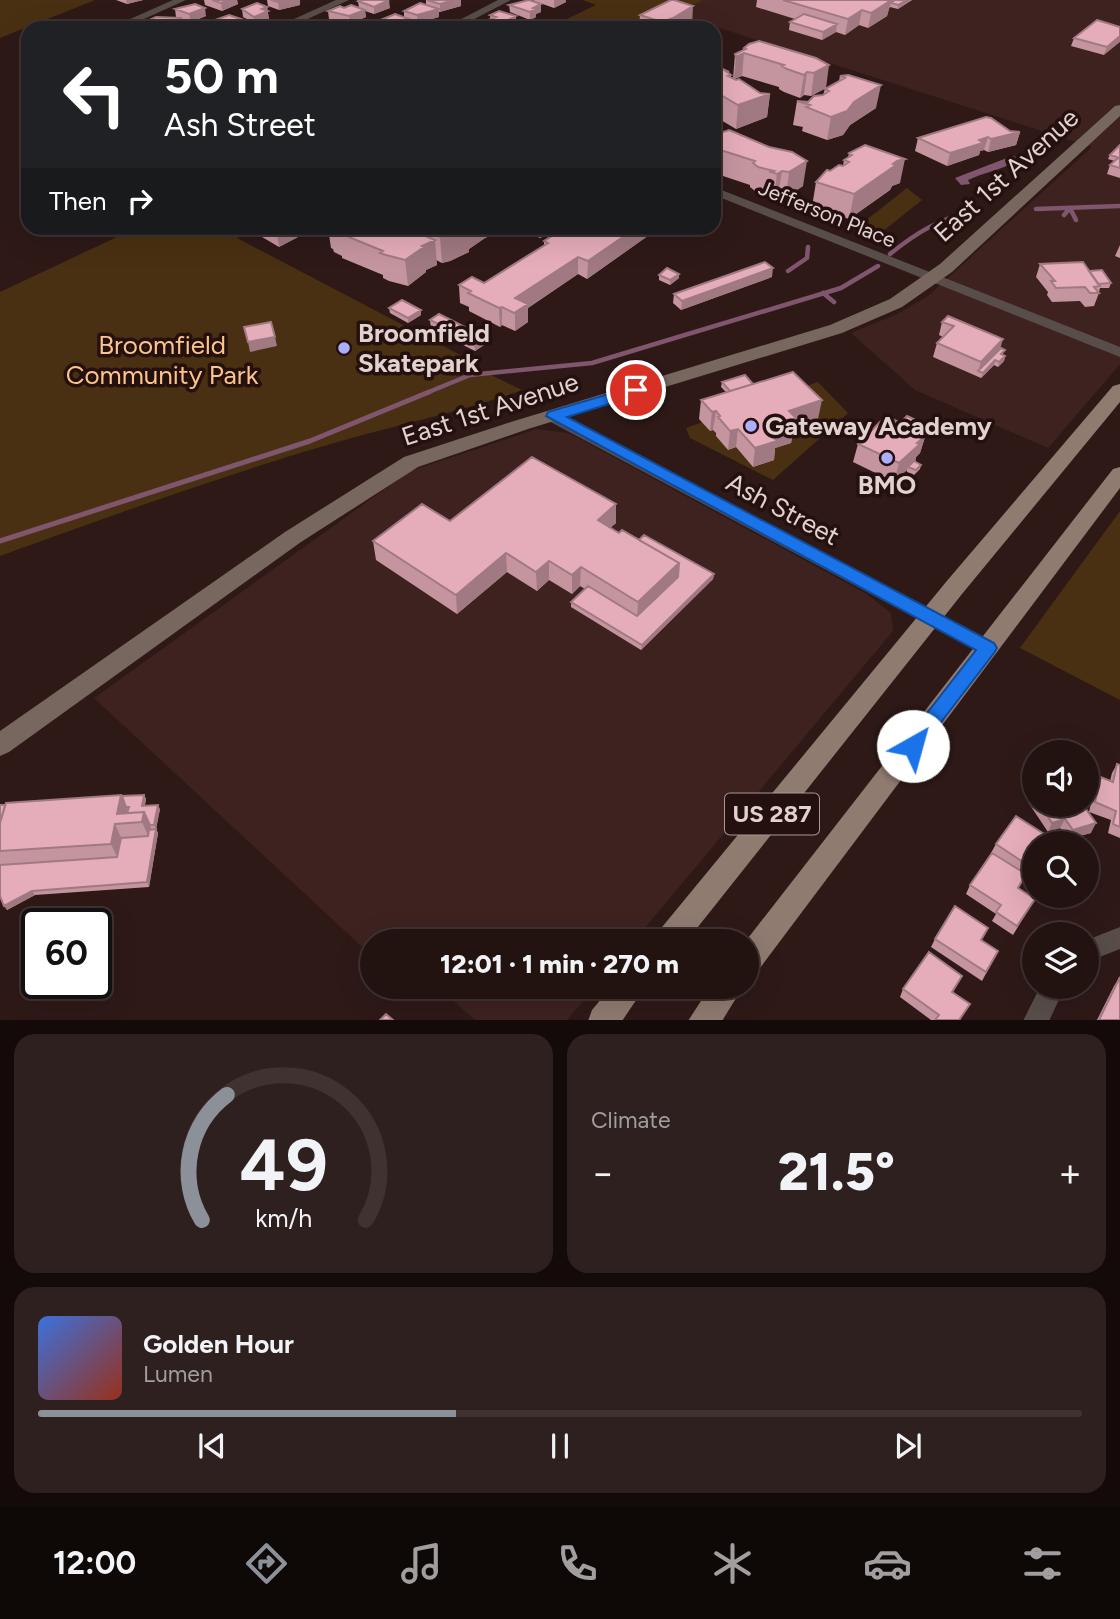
<!DOCTYPE html>
<html lang="en">
<head>
<meta charset="utf-8">
<style>
	body { margin:0; font-family:Figtree,sans-serif; background:#2e201f; color:#f1f3f6; height:100vh; display:flex; flex-direction:column; font-size:26px; white-space:nowrap }
	* { box-sizing:border-box; margin:0 }
	p { font-size:23px; color:#a29e9f }
	.icon { flex:none; width:38px; height:38px; fill:none; stroke:currentColor; stroke-width:2; stroke-linecap:round; stroke-linejoin:round }
	.map { position:relative; height:1020px; overflow:hidden }
	.panel { display:flex; flex-direction:column; gap:14px; padding:14px; background:#130a09; flex:1 }
	.panel>* { flex:none }
	.top-card { position:absolute; left:21px; top:21px; width:700px; height:214px; border-radius:21px; box-shadow:0 7px 28px #0002,0 0 0 2px #3f3231; background:#202124; color:#fff; overflow:hidden }
	.fabs { position:absolute; left:1022px; top:740px; display:grid; gap:14px }
	.fabs a { display:grid; place-items:center; width:77px; height:77px; border-radius:50%; background:#221311; box-shadow:0 7px 28px #0002,0 0 0 2px #3f3231; font-size:35px }
	.speed { position:absolute; left:21px; top:908px; display:flex; gap:14px; font-size:35px; font-weight:700; text-align:center }
	.speed>* { display:grid; place-content:center; width:91px; height:91px; border-radius:50%; background:#221311; box-shadow:0 7px 28px #0002,0 0 0 2px #3f3231; line-height:1 }
	.speed .limit { border:4px solid #111; border-radius:10px; background:#fff; color:#111 }
	.pin { position:absolute; display:grid; place-items:center; width:60px; height:60px; color:#fff; margin:-30px; border:4px solid #fff; border-radius:50%; box-shadow:0 2px 7px #0007 }
	.me { position:absolute; width:77px; margin:-38px; rotate:38deg; stroke-linejoin:round; filter:drop-shadow(0 0 5px #0008) }
	.turn { display:flex; align-items:center; gap:24px; height:147px; padding:0 28px; font-size:32px }
	.turn .icon { width:91px; height:91px; stroke-width:2.5 }
	.turn b { display:block; font-size:49px; line-height:60px }
	.then { display:flex; align-items:center; height:66px; padding:0 28px; background:#0003; gap:14px; font-size:26px }
	.big { font-size:52px; font-weight:800; line-height:1.1 }
	.panel .tile { flex:1; display:flex; flex-direction:column; justify-content:center; gap:10px; min-width:0; padding:0 24px; border-radius:21px; background:#2e201f }
	.panel .dial { align-items:center; gap:0 }
	.dial svg { height:182px; overflow:visible; fill:none; stroke:#3f3231; stroke-width:7; stroke-linecap:round; text-anchor:middle }
	.dial text { fill:#f1f3f6; stroke:none }
	.song { display:flex; align-items:center; gap:21px }
	.cover { width:84px; height:84px; border-radius:10px; background:linear-gradient(135deg,hsl(220 70% 55%),hsl(10 70% 35%)) }
	.played { height:7px; border-radius:4px; background:linear-gradient(90deg,#8c9099 40%,#3f3231 40%) }
	.keys { display:flex; justify-content:space-around; direction:ltr }
	.heat { display:flex; justify-content:space-between; align-items:center; font-size:38px; direction:ltr }
	.panel .tiles { flex:1; display:grid; gap:14px; grid-template-columns:1fr 1fr }
	.tile:last-child { grid-column:span 2 }
	.trip { position:absolute; left:360px; top:929px; width:399px; height:70px; border-radius:35px; background:#221311; box-shadow:0 7px 28px #0002,0 0 0 2px #3f3231; font-weight:800; line-height:70px; text-align:center }
	.tab-bar { display:flex; height:112px; justify-content:space-around; align-items:center; background:#0e0807; color:#a29e9f }
	.tab-bar .icon { width:49px; height:49px }
	.tab-bar .active { color:#8c9099 }
	.tab-bar b { font-size:32px; color:#f1f3f6 }
	.map>svg:first-child { display:block }
	.built { fill:#3d2220 }
	.green { fill:#4a3012 }
	.water { fill:#80556e }
	.lines { fill:none; stroke-linecap:round; stroke-linejoin:round }
	.stream-far1 { stroke:#80556e; stroke-width:4.5 }
	.stream { stroke:#80556e; stroke-width:5 }
	.street { fill:#584d49; fill-rule:evenodd }
	.secondary { fill:#77675f; fill-rule:evenodd }
	.primary { fill:#907b71; fill-rule:evenodd }
	.wall { fill:#c5959f }
	.shaded-wall { fill:#a07982 }
	.building { fill:#e5adb9; stroke:#a07982; stroke-width:2 }
	.route { fill:#1a73e8; stroke:#114b97; stroke-width:2 }
	.poi-dot { fill:#acaffb; stroke:#24100e; stroke-width:2.5 }
	.labels { text-anchor:middle; stroke-width:7; stroke-linejoin:round; paint-order:stroke }
	.far-street-label { font-size:21px; fill:#e1d2d0; stroke:#24100e }
	.shield { fill:#24100e; stroke:#a89896; stroke-width:2 }
	.shield-label { font-size:24px; font-weight:bold; fill:#e1d2d0 }
	.street-label { font-size:26px; fill:#e1d2d0; stroke:#24100e }
	.poi-label { font-size:26px; font-weight:bold; fill:#e1d2d0; stroke:#24100e; text-anchor:start }
	.park-label { font-size:26px; fill:#fcc48b; stroke:#24100e }
</style>
</head>
<body>
<div class="map">
<svg width="1120" height="1021" viewBox="0 0 1120 1021">
	<rect width="100%" height="100%" fill="#2e1917"/>
	<!-- built -->
	<path class="built" d="M702,0H1120V364L1048,448L915,390L851,333L897,314L928,296L1092,147L676,14Z
		M537,429L568,433L582,440L865,593L891,613L893,631L634,941L373,942V957L94,698L410,471Z
		M438,987H596L567,1020L476,1021Z"/>
	<!-- green -->
	<path class="green" d="M0,0H95L0,38Z
		M583,0H703L648,28H548L596,5Z
		M907,188L922,200L882,232L860,225Z
		M136,228H256L237,238L464,357L479,369L522,390C455,414 385,427 317,448C210,480 105,518 0,556V292Z
		M818,382L848,413L773,480L690,438L686,428L703,422L710,431L713,430L728,450L736,447L753,467L766,451L791,391Z
		M1120,511V700L1020,648Z"/>
	<!-- water -->
	<path class="water" d="M1012,156L1022,158C1006,169 985,172 968,180L970,184L961,185L955,178Z"/>
	<g class="lines">
		<!-- stream-far1 -->
		<path class="stream-far1" d="M1036,209L1120,206
			M1064,215L1070,208L1076,220
			M890,254C916,233 940,218 973,212
			M788,271L807,258L808,247
			M823,293L834,302
			M424,394L470,375L592,363L841,288L878,266"/>
		<!-- stream -->
		<path class="stream" d="M0,541L310,441L429,392"/>
		<!-- street -->
		<path class="street" d="M173,0H186L124,28H110Z
			M336,0H349L288,28H274Z
			M498,0H511L457,28H444Z
			M714,187L1120,347V357L714,195Z
			M553,411L995,643L998,648L995,653L988,656L981,653L547,420L545,416Z
			M1120,927V949L1087,962V940Z
			M1040,987H1065L1049,1021H1023Z"/>
		<!-- secondary -->
		<path class="secondary" d="M1120,105V116L952,272L902,307L842,333L528,429L418,467L301,542L9,752L0,756V731L285,532L404,457L514,421L830,325L890,299L940,264L1115,106Z"/>
		<!-- primary -->
		<path class="primary" d="M1120,384V402L962,594L686,942H654L658,932L946,582L1113,386Z
			M1120,467V488L757,972L747,976V942H745L1113,469Z
			M611,987H645L622,1021H588L592,1010Z
			M710,987H743L722,1021H688Z"/>
	</g>
	<!-- wall -->
	<path class="wall" d="M116,0H143L127,4Z
		M204,0H237L238,4L222,11L205,5Z
		M267,0H300V5L279,10L268,6Z
		M426,0H461V6L439,12V17L418,23L414,22V28H379L378,21L404,17V11L426,5Z
		M534,0H566V2L554,8L534,1Z
		M757,0H912L898,9L890,7L889,8L887,16L868,28L859,25L845,35L836,32L822,40L789,30L790,22L795,19L756,7Z
		M358,1L390,8L374,14L365,11L366,17L350,24L329,19L328,11L344,8H359Z
		M509,5L541,12L536,14V17L530,20L510,12Z
		M267,7L269,19L256,24L243,17L242,9Z
		M175,9L206,16L191,22L182,19L183,26L179,28H149L147,21L181,18L176,17Z
		M490,15L516,24L508,28H494L491,27Z
		M640,15L692,28H639Z
		M212,21L246,28H213Z
		M1120,27L1104,55L1071,46L1074,38Z
		M744,48L816,58L826,88L811,96L804,95L800,98L784,92L779,89V87L742,76L734,79L760,93L770,94L767,117L736,129L714,116V65L729,72V74L731,75V77L733,79L735,54L744,50Z
		M848,75L876,108L850,125L843,135L827,140L802,131L803,127L793,125L797,101L808,102L823,95L825,89L839,81L840,76Z
		M1010,131L1020,132L1016,145L988,152L984,150L980,151L979,155L947,166L915,151L918,138Z
		M714,137L769,147L803,186L786,197L778,195L774,199L768,196V195L755,191L750,187V185L714,173Z
		M865,145L900,183L892,186L890,190L849,219L812,207L816,182L830,171L843,166L844,160L848,158L849,153Z
		M1120,145V178L1107,174L1110,165L1115,161L1108,159L1110,155Z
		M255,228H315L279,247L257,234Z
		M328,228H406L414,231V228H506V229L485,238L469,249V252L450,261L442,263L436,260L437,265L426,270V272L408,286L389,281L383,278V275L342,258V256L334,252L333,249L331,248Z
		M535,228H555V229L540,238L531,234V230Z
		M565,228H659L587,279L578,274L528,308V322L515,331L502,325L500,327L469,311V307L460,303L459,285L484,283L544,245V241Z
		M1120,245V258L1115,256Z
		M1040,264L1089,271L1111,283L1109,288H1100L1099,292V293L1094,306L1085,307L1080,301L1052,302L1047,295L1048,292L1036,277Z
		M659,275L679,278L670,285L659,280Z
		M772,277L681,310L673,303L674,294Z
		M389,308L421,315L408,323L390,313Z
		M430,320L483,336L484,345L475,351L431,329Z
		M942,322L1001,348L1003,355L1005,356L1004,361L998,367L994,365L981,378L933,357L937,343L943,337L939,335Z
		M722,382L753,384L818,419L794,427L791,443L775,448L774,460L753,467L736,447L728,450L716,436V433L713,430L710,431L699,419L701,400L726,392L721,387Z
		M900,423L930,432L925,437L920,453L916,457L915,462L921,465L920,469L914,475L907,472V470L894,482L853,462L858,444Z
		M616,504V523L610,528L619,533L639,540L714,574L713,579L641,650L571,607V602L585,589L580,586L572,594L549,580L537,591L507,572L457,614L376,560L373,541L450,521Z
		M1117,764L1120,765V838L1108,833L1111,820L1089,812L1095,786L1101,777L1110,781L1112,773Z
		M1034,792V805H1083L1091,833L1068,839L1060,828L1048,832L1028,802L1033,793Z
		M144,795L146,799L145,805L160,809L156,829L158,833L149,887L35,895L7,910L0,897V805Z
		M996,844H1034V866L1027,877L1025,876L1018,888L1035,899L1013,935L992,921L996,914L966,894L970,885L991,853Z
		M935,939L998,951L982,981L931,947Z
		M962,976L953,992L970,1004L960,1020H931L900,997L903,989Z
		M1120,977V1020H1097L1114,986Z"/>
	<!-- shaded-wall -->
	<path class="shaded-wall" d="M126,0H143L127,4Z
		M228,0H237L238,4L222,11L221,3Z
		M288,0H300V5L279,10L278,2Z
		M389,0L390,8L374,14V7Z
		M454,0H461V6L440,12V4Z
		M554,0H566V2L554,8Z
		M881,0H901L891,3L887,16L868,28L871,13Z
		M907,0H912L898,9V5Z
		M541,4V12L536,14V17L530,20V12L533,8Z
		M693,6L692,28H661L662,22Z
		M267,7L269,19L256,24L254,17L262,9Z
		M205,8L206,16L191,22L189,14Z
		M439,9V17L418,23L417,15Z
		M365,10L366,17L350,24L349,16Z
		M862,10L859,25L845,35L848,19Z
		M516,16V24L508,28H502V23Z
		M182,18L183,26L179,28H162V26Z
		M244,20L246,28H223V26Z
		M414,21V28H394V27Z
		M837,24L836,32L822,40L823,32Z
		M719,36L717,59L716,64L714,65V43Z
		M1120,36V42L1104,55L1107,47Z
		M744,53L742,76L734,79L736,57Z
		M829,65L826,88L811,96L814,73Z
		M807,72L804,95L800,98L804,75Z
		M881,85L876,108L850,125L843,135L827,140L831,117Z
		M770,94L767,117L736,129L738,105Z
		M1020,132L1016,145L988,152L991,139Z
		M988,137L984,150L980,151L979,155L947,166L950,153Z
		M905,159L900,183L892,186L890,190L849,219L854,194L897,161Z
		M807,161L803,186L786,197L789,172Z
		M782,171L778,195L774,199L777,174Z
		M276,228H315L279,247Z
		M465,228H506V229L485,238L469,249V252L450,261L442,263L440,237Z
		M550,228H555V229L540,238V234Z
		M636,228H659L587,279L588,261Z
		M435,240L437,265L426,270V272L408,286L405,260L422,246Z
		M578,257V274L528,308V322L515,331V298Z
		M773,268L772,277L681,310L682,301Z
		M679,274V278L670,285V280Z
		M502,307V325L500,327L499,308Z
		M421,310V315L408,323V318Z
		M483,336L484,345L475,351L474,342Z
		M275,337L277,346L250,352L248,342Z
		M1003,339L999,353L978,371L981,362Z
		M1005,356L1004,361L998,367L999,362Z
		M995,360L994,365L981,378L983,373Z
		M822,400L818,419L794,427L791,443L775,448L774,460L753,467L755,448L789,411Z
		M716,411L713,430L710,431L712,412Z
		M931,427L930,432L925,437L920,453L916,457L915,463L908,467L907,470L894,482L899,463L914,445Z
		M738,429L736,447L728,450L730,431Z
		M616,504V523L597,539L598,520Z
		M506,553L507,572L457,614L456,595Z
		M549,561V580L537,591L536,572Z
		M679,563L677,581L637,621L638,602Z
		M581,567L580,586L572,594V575Z
		M714,574L713,579L641,650L642,645Z
		M121,795L129,813L117,814Z
		M144,795L146,799L144,810L142,806Z
		M158,805L160,809L156,829L158,833L149,887L147,882L156,829L154,825Z
		M144,812L152,830L150,840L142,822Z
		M1065,819L1060,828L1048,832L1052,823Z
		M1096,823L1091,833L1068,839L1073,830Z
		M115,824L123,842L119,861L111,844Z
		M32,891L35,895L7,910L4,906Z"/>
	<!-- building -->
	<path class="building" d="M212,0H228L221,3Z
		M271,0H288L278,2Z
		M360,0H389L374,7L358,1Z
		M427,0H454L440,4Z
		M529,0L541,4L533,8L536,9L530,12L509,5Z
		M671,0H674L693,6L673,18L662,22L640,15Z
		M783,0H886L890,1L871,13L862,10L848,19Z
		M895,0H907L898,5L891,3Z
		M257,3L267,7L262,9L268,11L254,17L242,9Z
		M420,3L439,9L417,15L404,11Z
		M195,4L205,8L189,14L175,9Z
		M351,5L365,10L349,16L328,11L340,6L344,8Z
		M499,11L516,16L502,23L491,19L496,17L490,15Z
		M395,14L414,21L394,27L378,21Z
		M804,14L837,24L823,32L790,22Z
		M229,15L244,20L223,26L212,21Z
		M156,17L182,18L162,26L147,21Z
		M308,20L314,22L320,20L333,24L323,28H304L295,26Z
		M1097,20L1120,27V36L1107,47L1074,38Z
		M476,23L490,28H469Z
		M714,35L719,36L718,41L714,43Z
		M759,41L816,58L829,65L814,73L807,72L804,75L787,69L782,66L784,65L744,53L736,57L735,54L746,49L744,48L749,44Z
		M714,65L729,72H727L731,75L728,76L736,80L739,79L760,93L770,94L738,105L714,91Z
		M848,75L881,85L854,102L847,111L831,117L806,107L810,105L797,101L808,102L814,96L823,95L829,91L825,89L845,78L840,76Z
		M986,117L991,118L1010,131L1020,132L991,139L988,137L979,140L983,143L950,153L918,138Z
		M729,130L769,147L792,152L807,161L789,172L782,171L777,174L771,172L774,171L758,167L753,163L755,161L714,148V137L717,134Z
		M865,145L905,159L897,161L893,164L896,165L854,194L816,182L827,170L830,171L839,165L843,166L849,162L844,160L852,155L849,153Z
		M1120,145V158L1110,155Z
		M1118,158L1120,159V168L1110,165Z
		M332,228H406L435,240L422,246L424,247L405,260L386,255L380,253L383,251L339,233L341,232Z
		M421,228H466L448,236L440,237Z
		M535,228H550L540,234L531,230Z
		M565,228H636L588,261L578,257L515,298L528,304L514,313L502,307L499,308L468,293L471,291L459,285L472,277L484,283L548,243L544,241Z
		M765,262L773,268L682,301L674,294Z
		M1083,262L1100,286L1094,287L1099,293H1090L1085,287L1056,288L1051,281H1055L1040,264Z
		M667,268L679,274L670,280L659,275Z
		M1102,270L1111,283L1098,284L1089,271Z
		M402,300L421,310L408,318L389,308Z
		M439,314L483,336L474,342L430,320Z
		M948,316L1003,339L981,362L937,343L954,326L942,322Z
		M271,322L275,337L248,342L244,327Z
		M1001,348L1005,350L1001,354L1005,356L999,362L995,360L983,373L978,371Z
		M793,372L822,400L789,411L796,418L790,420L794,424L769,433L777,441L755,448L738,429L730,431L718,417L720,416L716,411L712,412L701,400Z
		M745,375L753,384L730,391L722,382Z
		M886,416L926,435L917,443L920,444L899,463L858,444Z
		M907,416L931,427L924,434L900,423Z
		M532,457L616,504L598,520L619,533L622,530L679,563L638,602L581,567L572,575L549,561L536,572L506,553L456,595L373,541L422,504L450,521Z
		M914,461L921,465L916,470L908,467Z
		M644,535L714,574L642,645L571,602L588,586L637,616L678,577L679,563L639,540Z
		M1117,764L1120,765V827L1113,824L1116,811L1095,802L1101,777L1113,782Z
		M121,795L117,814L144,812L142,822L115,824L111,844L0,851V823L6,803Z
		M144,795L142,806L158,805L154,825H150L144,812L127,813L129,807H126L122,796Z
		M0,805H5L0,823Z
		M1041,805H1083L1096,823L1073,830L1065,819L1052,823Z
		M1016,816L1060,844H1034V864L1032,868L996,844Z
		M156,829L147,882L32,891L4,906L0,896V865L117,857L121,838L148,836L149,830Z
		M992,853L1026,874L1018,888L1035,899L1017,926L996,912L1001,905L970,885Z
		M955,906L988,928L981,940L998,951L986,972L935,939Z
		M929,952L962,976L952,992L970,1004L959,1020H935L939,1015L903,989Z
		M1120,977V1020H1099Z
		M386,1014L393,1020H380Z"/>
	<!-- route -->
	<path class="route" d="M636,386L641,387V394L567,417L994,643L997,648L994,653L919,751L913,754L906,751L903,746L906,740L976,650L546,416L548,412Z"/>
	<!-- markers -->
	<g class="poi-dot">
		<circle cx="344" cy="348" r="7"/>
		<circle cx="751" cy="426" r="7"/>
		<circle cx="887" cy="458" r="7"/>
	</g>
	<g class="labels">
		<!-- far-street labels -->
		<g class="far-street-label">
			<text transform="translate(827 214) rotate(22)" y="7">Jefferson Place</text>
		</g>
		<!-- shield labels -->
		<rect class="shield" x="725" y="793.5" width="94" height="41" rx="5"/>
		<g class="shield-label">
			<text x="772" y="822">US 287</text>
		</g>
		<!-- street labels -->
		<g class="street-label">
			<text transform="translate(1006 175) rotate(-42)" y="9">East 1st Avenue</text>
			<text transform="translate(490 409) rotate(-18)" y="9">East 1st Avenue</text>
			<text transform="translate(783 509) rotate(28)" y="9">Ash Street</text>
		</g>
		<!-- poi labels -->
		<g class="poi-label">
			<text x="358" y="342">Broomfield<tspan x="358" dy="30">Skatepark</tspan></text>
			<text x="765" y="435">Gateway Academy</text>
			<text x="887" y="494" text-anchor="middle">BMO</text>
		</g>
		<!-- park labels -->
		<g class="park-label">
			<text x="162" y="354">Broomfield<tspan x="162" dy="30">Community Park</tspan></text>
		</g>
	</g>
</svg>
<div class="fabs">
<a><svg class="icon" aria-label="sound" viewBox="0 0 24 24"><path d="M4 9h4l5-4v14l-5-4H4zM17 9q2 3 0 6"/></svg></a>
<a><svg class="icon" aria-label="search" viewBox="0 0 24 24"><circle cx="10" cy="10" r="6"/><path d="M15 15l6 6"/></svg></a>
<a><svg class="icon" aria-label="layers" viewBox="0 0 24 24"><path d="M12 4l9 5-9 5-9-5zM3 14l9 5 9-5"/></svg></a>
</div>
<div class="speed"><div class="limit">60</div></div>
<div class="pin" style="left:636px;top:390px;background:#d93025"><svg class="icon" aria-label="arrive" viewBox="0 0 24 24"><path d="M6 21V4h12l-3 4 3 4H6"/></svg></div>
<svg class="me" style="left:913px;top:746px" viewBox="-20 -20 40 40"><circle r="19" fill="#fff"/><path d="M0-13L10 11 0 6-10 11z" fill="#1a73e8"/></svg>
<div class="trip">12:01 · 1 min · 270 m</div>
<div class="top-card">
<div class="turn"><svg class="icon" aria-label="left" viewBox="0 0 24 24"><path d="M17 20v-9H6M10 6l-5 5 5 5"/></svg><div><b>50 m</b>Ash Street</div></div>
<div class="then">Then<svg class="icon" aria-label="right" viewBox="0 0 24 24"><path d="M7 20v-9h11M14 6l5 5-5 5"/></svg></div>
</div>
</div>
<section class="panel">
<div class="tiles">
<div class="tile dial"><svg viewBox="0 0 100 80">
<path d="M14 69A42 42 0 1 1 86 69"/>
<path d="M14 69A42 42 0 0 1 25 14" stroke="#8c9099"/>
<text x="50" y="56" font-size="32" font-weight="700">49</text>
<text x="50" y="72" font-size="11">km/h</text>
</svg></div>
<div class="tile"><p>Climate</p>
<div class="heat"><a>−</a><b class="big">21.5°</b><a>+</a></div>
</div>
<div class="tile">
<div class="song"><i class="cover"></i><div><b>Golden Hour</b><p>Lumen</p></div></div>
<div class="played"></div>
<div class="keys"><svg class="icon" aria-label="previous" viewBox="0 0 24 24"><path d="M18 5L8 12l10 7zM5 5v14"/></svg><svg class="icon" aria-label="pause" viewBox="0 0 24 24"><path d="M8 5v14M16 5v14"/></svg><svg class="icon" aria-label="next" viewBox="0 0 24 24"><path d="M6 5l10 7-10 7zM19 5v14"/></svg></div>
</div>
</div>
</section>
<nav class="tab-bar">
<b>12:00</b>
<svg class="icon active" aria-label="directions" viewBox="0 0 24 24"><path d="M12 3l9 9-9 9-9-9zM9 14v-3h6M13 9l2 2-2 2"/></svg>
<svg class="icon" aria-label="music" viewBox="0 0 24 24"><path d="M9 18V5l10-2v13"/><circle cx="6" cy="18" r="3"/><circle cx="16" cy="16" r="3"/></svg>
<svg class="icon" aria-label="phone" viewBox="0 0 24 24"><path d="M5 4h4l2 5-3 2q2 4 5 5l2-3 5 2v4C11 20 4 13 5 4z"/></svg>
<svg class="icon" aria-label="climate" viewBox="0 0 24 24"><path d="M12 3v18M4 7l16 10M4 17L20 7"/></svg>
<svg class="icon" aria-label="car" viewBox="0 0 24 24"><path d="M5 17H2v-5l4-1 3-4h7l3 4 3 1v5h-3M9 17h6M6 11h13"/><circle cx="7" cy="17" r="2"/><circle cx="17" cy="17" r="2"/></svg>
<svg class="icon" aria-label="filters" viewBox="0 0 24 24"><path d="M4 7h16M4 17h16"/><circle cx="9" cy="7" r="2"/><circle cx="15" cy="17" r="2"/></svg>
</nav>
</body>
</html>
